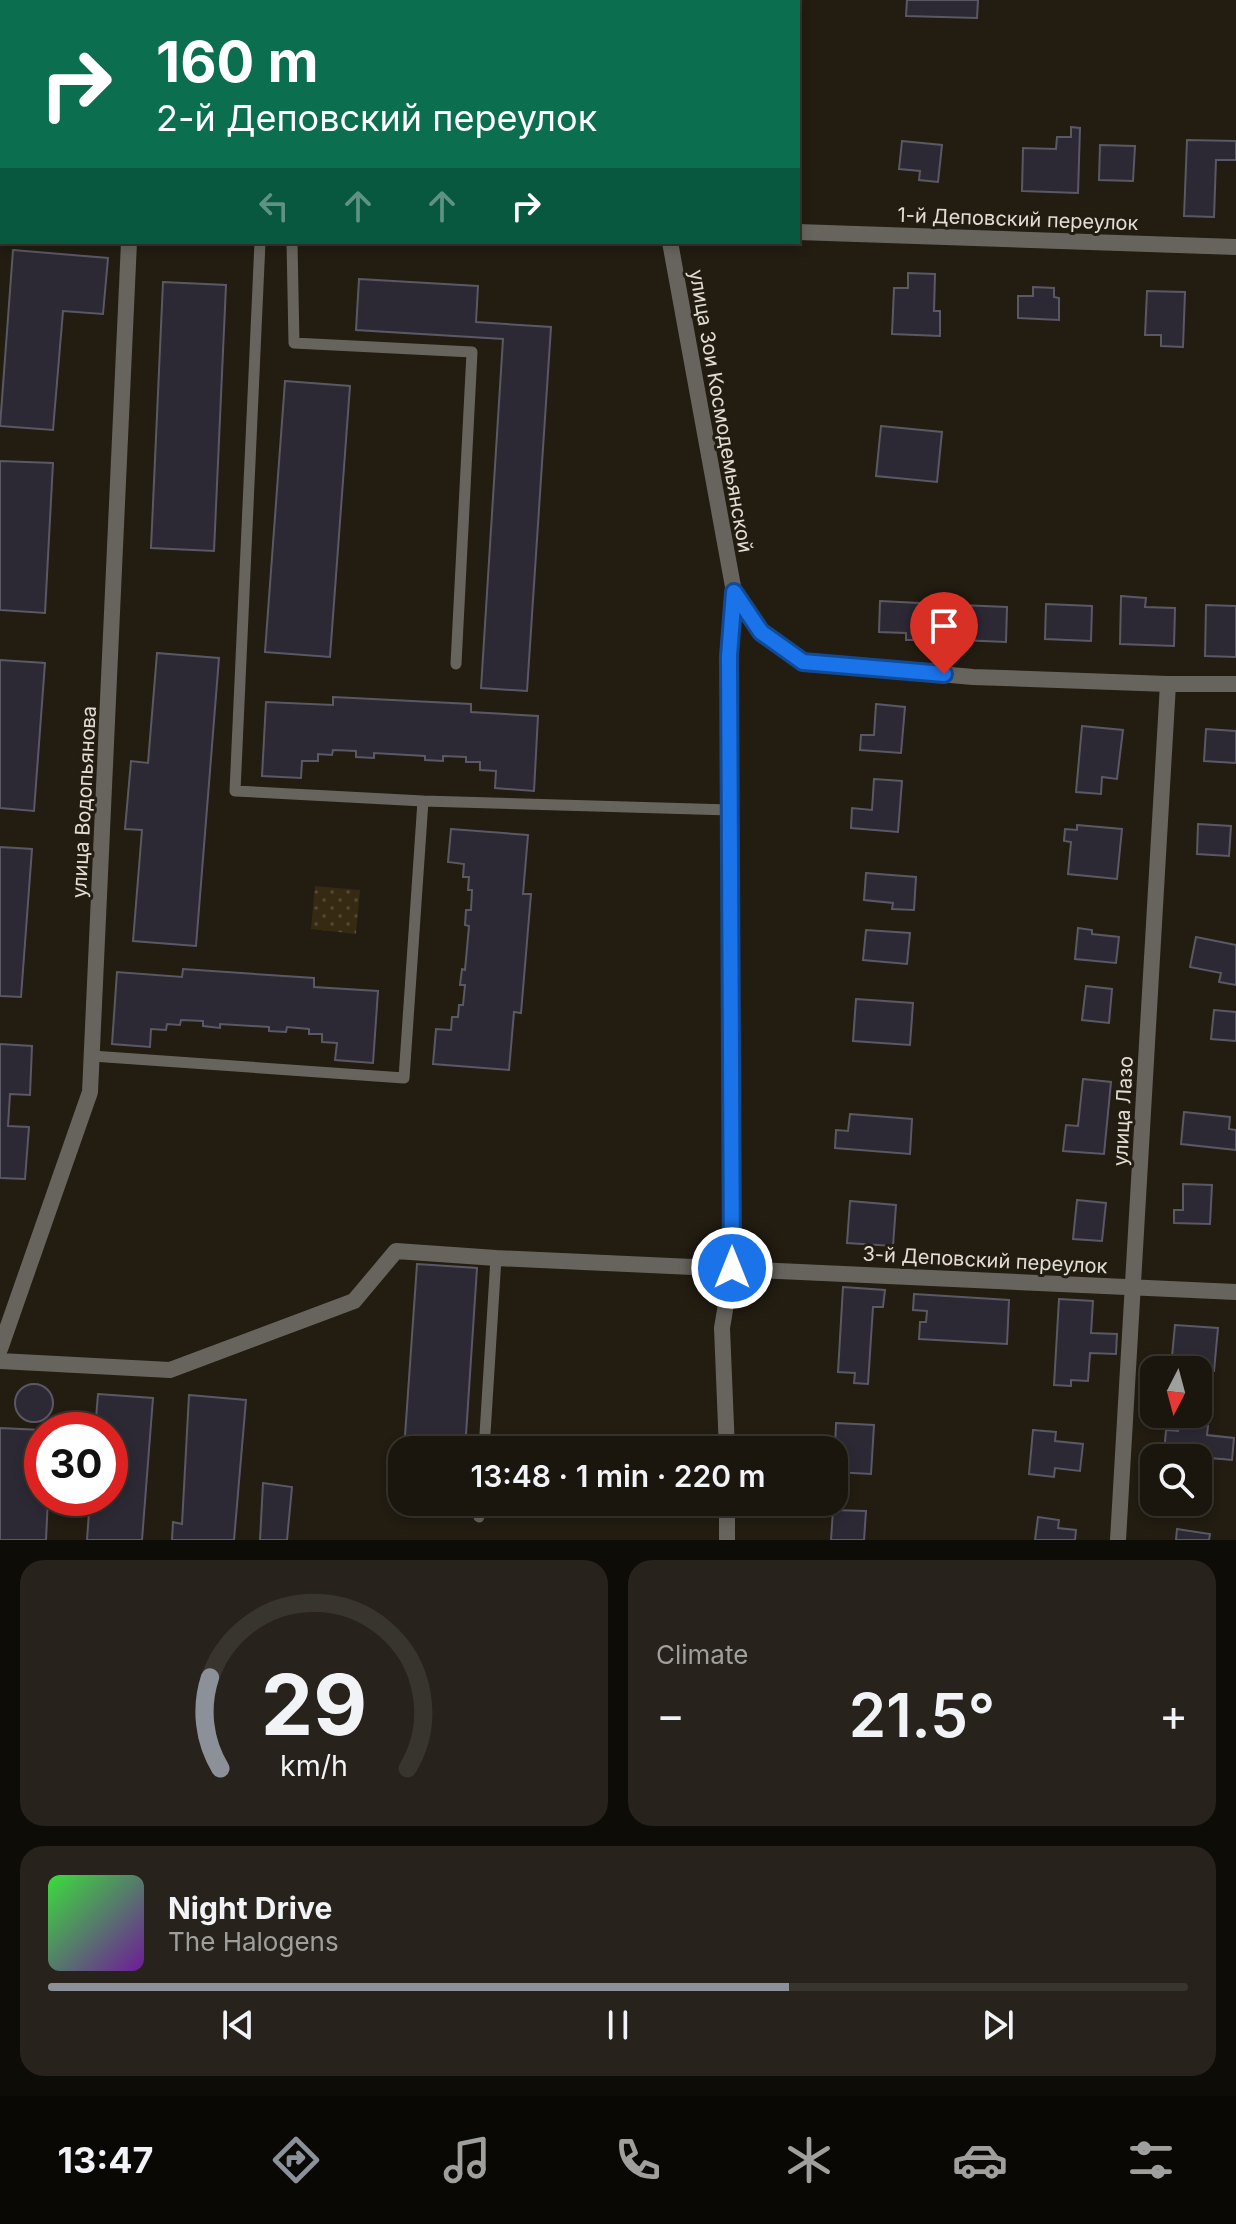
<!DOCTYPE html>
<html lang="en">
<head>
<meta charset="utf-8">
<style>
	body { margin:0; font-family:Inter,sans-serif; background:#27221b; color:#f1f3f6; height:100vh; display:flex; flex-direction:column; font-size:30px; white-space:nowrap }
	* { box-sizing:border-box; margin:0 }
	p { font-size:26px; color:#9f9f9d }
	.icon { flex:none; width:44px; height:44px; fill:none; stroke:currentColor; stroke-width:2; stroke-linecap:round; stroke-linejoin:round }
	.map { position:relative; height:1540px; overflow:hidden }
	.drawer { display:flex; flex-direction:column; gap:20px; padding:20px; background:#0e0c07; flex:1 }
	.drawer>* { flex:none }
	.top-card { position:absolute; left:0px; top:0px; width:800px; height:244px; box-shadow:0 4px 12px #0003,0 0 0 2px #38342e; background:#0b6e4f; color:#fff; overflow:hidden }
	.needle { width:52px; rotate:186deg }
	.controls { position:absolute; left:1140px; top:1356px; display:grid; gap:16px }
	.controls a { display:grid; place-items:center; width:72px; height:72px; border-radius:16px; background:#1a150d; box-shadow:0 4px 12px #0003,0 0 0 2px #38342e; font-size:40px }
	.speed { position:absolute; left:24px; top:1412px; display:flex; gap:16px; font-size:40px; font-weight:700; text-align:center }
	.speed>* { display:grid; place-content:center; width:104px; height:104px; border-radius:50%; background:#1a150d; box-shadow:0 4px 12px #0003,0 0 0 2px #38342e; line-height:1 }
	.speed .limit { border:12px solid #d22; background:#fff; color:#111 }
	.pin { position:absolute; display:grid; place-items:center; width:68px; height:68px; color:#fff; margin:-82px -34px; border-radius:50% 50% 50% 0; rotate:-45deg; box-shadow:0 0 8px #0007 }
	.pin .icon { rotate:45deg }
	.me { position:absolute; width:88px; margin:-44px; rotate:0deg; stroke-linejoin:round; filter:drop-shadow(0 0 6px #0008) }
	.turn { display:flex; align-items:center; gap:28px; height:168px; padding:0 24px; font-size:36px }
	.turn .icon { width:104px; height:104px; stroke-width:2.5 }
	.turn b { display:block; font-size:56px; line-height:68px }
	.lanes { display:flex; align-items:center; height:76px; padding:0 24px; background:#0003; justify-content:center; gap:40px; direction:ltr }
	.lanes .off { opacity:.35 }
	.big { font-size:60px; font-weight:600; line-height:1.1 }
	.drawer .tile { flex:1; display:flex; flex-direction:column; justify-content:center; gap:12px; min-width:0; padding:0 28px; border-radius:24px; background:#27221b }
	.drawer .dial { align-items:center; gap:0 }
	.dial svg { height:208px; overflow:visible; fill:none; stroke:#38342e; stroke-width:7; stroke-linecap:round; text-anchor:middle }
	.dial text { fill:#f1f3f6; stroke:none }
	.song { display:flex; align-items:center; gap:24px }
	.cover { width:96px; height:96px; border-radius:12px; background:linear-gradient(135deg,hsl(120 70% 55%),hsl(280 70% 35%)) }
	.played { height:8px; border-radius:4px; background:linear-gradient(90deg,#8c9099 65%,#38342e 65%) }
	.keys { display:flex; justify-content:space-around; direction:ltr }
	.heat { display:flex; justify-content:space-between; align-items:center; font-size:44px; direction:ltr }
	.drawer .tiles { flex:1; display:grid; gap:20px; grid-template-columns:1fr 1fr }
	.tile:last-child { grid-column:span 2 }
	.trip { position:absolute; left:388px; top:1436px; width:460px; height:80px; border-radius:24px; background:#1a150d; box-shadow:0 4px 12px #0003,0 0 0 2px #38342e; font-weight:600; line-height:80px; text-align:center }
	.menu { display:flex; height:128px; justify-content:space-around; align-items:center; background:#0a0805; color:#9f9f9d }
	.menu .icon { width:56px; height:56px }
	.menu .selected { color:#8c9099 }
	.menu b { font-size:36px; color:#f1f3f6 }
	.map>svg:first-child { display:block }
	.park { fill:url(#park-dots) }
	.building { fill:#2c2935; stroke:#5b5865; stroke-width:2 }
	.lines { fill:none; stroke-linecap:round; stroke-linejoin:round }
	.service { stroke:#67645e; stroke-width:11 }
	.minor { stroke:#67645e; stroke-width:16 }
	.route-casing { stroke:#114b97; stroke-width:20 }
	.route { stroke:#1a73e8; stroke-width:14 }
	.labels { text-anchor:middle; stroke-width:6; stroke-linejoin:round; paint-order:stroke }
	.street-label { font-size:20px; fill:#e2ded6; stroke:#221c11 }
</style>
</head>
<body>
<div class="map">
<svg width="1236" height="1540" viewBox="0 0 1236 1540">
	<defs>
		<pattern id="park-dots" width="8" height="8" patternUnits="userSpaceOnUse" patternTransform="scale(2)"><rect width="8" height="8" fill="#362a12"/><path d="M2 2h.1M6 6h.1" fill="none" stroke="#534834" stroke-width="1.8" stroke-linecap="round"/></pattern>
	</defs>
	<rect width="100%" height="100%" fill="#221c11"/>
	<!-- park -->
	<path class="park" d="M315,886L360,890L356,934L311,929Z"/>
	<!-- building -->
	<path class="building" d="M907,0H978L977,18L906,16Z
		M1071,127L1080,128L1078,193L1022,191L1023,148L1056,149L1057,137H1071Z
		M1187,140L1236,141V160H1216L1214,217L1184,216Z
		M902,141L942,145L938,182L919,180L920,171L899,169Z
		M1100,145L1135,146L1133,181L1099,180Z
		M13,250L108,258L103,314L63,311L53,430L0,426Z
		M908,273L935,274L934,311H940V336L892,334L894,288H908Z
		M359,279L478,286L476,322L551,327L527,691L481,688L503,339L356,330Z
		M163,282L226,285L214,551L151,548Z
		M1033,287L1054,288V297L1059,298V320L1018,318V296H1033Z
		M1147,291L1185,292L1183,347L1161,346V335H1145Z
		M285,381L350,386L330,657L265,652Z
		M881,426L942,432L937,482L876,476Z
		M0,461L53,463L45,613L0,610Z
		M1121,596L1146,598L1145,607L1175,608L1174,646L1120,644Z
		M880,601L919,603L917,640H906V633L879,632Z
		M1046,604L1092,606L1091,641L1045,639Z
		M960,605L1007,607L1006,642L959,640Z
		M1206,605L1236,606V657L1205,656Z
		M157,653L219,658L196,946L133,941L142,830L125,829L131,761L148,763Z
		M0,660L45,663L34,811L0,808Z
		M333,697L471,704V712L538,716L534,791L495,788L496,771L480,770V762H466V757L443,756V761L425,760V756L374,753V758L356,757V751L333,750L332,755L318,754V761H302L301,778L262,776L266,702L333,705Z
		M876,704L905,707L901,753L860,750L861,735H874Z
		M1082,726L1123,730L1117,779L1102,777L1101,794L1076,792Z
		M1206,729L1236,731V763L1204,761Z
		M874,779L902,781L898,832L851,828L852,808L872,810Z
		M1198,824L1231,826L1229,856L1197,854Z
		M1077,825L1122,829L1117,879L1068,874L1071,842L1064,841L1065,829L1077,830Z
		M451,829L528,835L523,894H531L521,1013L514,1012L509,1070L433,1064L436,1029L451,1030L452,1017H458L459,1005H463L465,985H460L462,969L465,970L469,926L465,925L466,910H471L472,890H468L469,877H463L464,864L448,862Z
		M0,847L32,849L21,997L0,996Z
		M866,873L916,877L914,910L892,909L893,903L864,900Z
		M1078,928L1092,930V934L1119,937L1116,963L1075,959Z
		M866,930L910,933L907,964L863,960Z
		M1196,937L1236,945V985L1219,982L1221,973L1190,967Z
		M183,969L314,978V987L378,991L373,1063L335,1060L337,1043L322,1042V1034H309V1029L287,1027L286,1032L269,1031V1027L220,1024V1028L203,1026V1021L181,1020L180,1025L167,1024L166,1030L151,1029L150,1047L112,1044L117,972L182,977Z
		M1086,986L1112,989L1109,1023L1082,1020Z
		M856,999L913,1003L910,1045L853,1041Z
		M1214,1010L1236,1012V1041L1211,1039Z
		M0,1044L32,1046L30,1095L10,1094L8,1126L29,1127L25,1179L0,1178Z
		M1083,1079L1111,1082L1104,1154L1063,1151L1066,1125L1078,1126Z
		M1184,1112L1230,1117L1229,1129L1236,1130V1150L1181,1144Z
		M850,1114L912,1119L910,1154L835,1148L836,1130L848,1131Z
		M1183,1184L1212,1185L1210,1224L1174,1223V1210H1183Z
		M1077,1200L1106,1203L1102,1241L1073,1239Z
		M850,1201L896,1205L893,1246L847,1243Z
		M417,1264L477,1268L465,1450H404Z
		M843,1287L885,1290L883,1307H873L868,1384L854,1383L855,1373L838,1372Z
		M914,1294L1009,1300L1007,1344L919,1339L920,1322H926L927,1311L913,1310Z
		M1059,1299L1093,1301L1091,1333L1117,1334L1116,1354L1090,1353L1088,1381L1071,1380V1386L1054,1385Z
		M1175,1325L1218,1328L1214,1371L1171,1367Z
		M15 1403a19 19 0 1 1 38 0a19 19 0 1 1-38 0Z
		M98,1394L153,1398L142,1540H87L90,1498H110V1430H95Z
		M189,1395L246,1400L234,1540H172L173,1522L182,1524Z
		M836,1423L874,1425L871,1474L834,1472Z
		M1179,1423L1208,1426L1207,1435L1234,1438L1232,1460L1164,1454L1166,1430L1178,1431Z
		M0,1428L42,1430V1498H48L46,1540H0Z
		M1033,1430L1056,1432L1055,1441L1083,1444L1080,1471L1055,1468L1054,1477L1029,1474Z
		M263,1483L292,1487L287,1540H260Z
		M833,1510L866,1511L864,1540H831Z
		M1038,1517L1059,1520L1058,1528L1076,1530L1075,1540H1035Z
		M1177,1529L1210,1534L1209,1540H1176Z"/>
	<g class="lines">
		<!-- service -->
		<path class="service" d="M260,242L235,791L423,801L730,810
			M292,242L294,343L472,352L456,664
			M92,1056L404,1078L423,801
			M484,1450L496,1258
			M479,1517L480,1502"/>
		<!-- minor -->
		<path class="minor" d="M139,2V0
			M793,2V0
			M0,218H2
			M798,232L1236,247
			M670,242L734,592L729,656L732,1268L722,1328L727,1450
			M734,592L761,632L803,662L973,677L1168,684H1236
			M0,1349L90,1092L129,242
			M0,1361L170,1370L354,1301L396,1251L496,1258L1236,1292
			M727,1540V1502
			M1118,1540L1168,684"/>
	</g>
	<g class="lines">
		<defs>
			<path id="route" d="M732,1268L729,656L734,592L761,632L803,662L944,674"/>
		</defs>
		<!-- route casing -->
		<use href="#route" class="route-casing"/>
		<!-- route -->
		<use href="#route" class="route"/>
	</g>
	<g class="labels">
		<!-- street labels -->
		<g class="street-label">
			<text transform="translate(1018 219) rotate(2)" y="7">1-й Деповский переулок</text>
			<text transform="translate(721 411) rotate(80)" y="7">улица Зои Космодемьянской</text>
			<text transform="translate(84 802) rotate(-87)" y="7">улица Водопьянова</text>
			<text transform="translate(1123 1111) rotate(-87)" y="7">улица Лазо</text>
			<text transform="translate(985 1260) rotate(3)" y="7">3-й Деповский переулок</text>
		</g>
	</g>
</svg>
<div class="controls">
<a><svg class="needle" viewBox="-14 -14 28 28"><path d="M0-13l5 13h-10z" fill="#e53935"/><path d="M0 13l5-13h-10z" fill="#9f9f9d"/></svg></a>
<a><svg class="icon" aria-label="search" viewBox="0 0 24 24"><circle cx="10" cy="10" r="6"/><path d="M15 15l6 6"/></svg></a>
</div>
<div class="speed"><div class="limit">30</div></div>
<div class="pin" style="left:944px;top:674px;background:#d93025"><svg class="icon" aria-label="arrive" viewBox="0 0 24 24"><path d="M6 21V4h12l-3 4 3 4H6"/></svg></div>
<svg class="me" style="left:732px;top:1268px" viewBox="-20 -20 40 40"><circle r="17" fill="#1a73e8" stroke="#fff" stroke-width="3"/><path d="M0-11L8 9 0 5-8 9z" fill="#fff"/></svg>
<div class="trip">13:48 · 1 min · 220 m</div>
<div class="top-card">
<div class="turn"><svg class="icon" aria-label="right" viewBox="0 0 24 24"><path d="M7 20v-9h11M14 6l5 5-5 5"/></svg><div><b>160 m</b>2-й Деповский переулок</div></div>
<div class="lanes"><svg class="icon off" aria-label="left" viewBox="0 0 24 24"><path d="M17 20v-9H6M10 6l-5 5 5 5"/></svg><svg class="icon off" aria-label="ahead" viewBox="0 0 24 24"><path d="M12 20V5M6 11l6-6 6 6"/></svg><svg class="icon off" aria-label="ahead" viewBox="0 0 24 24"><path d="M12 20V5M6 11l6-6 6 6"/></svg><svg class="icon" aria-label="right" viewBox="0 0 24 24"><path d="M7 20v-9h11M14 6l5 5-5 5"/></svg></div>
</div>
</div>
<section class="drawer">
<div class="tiles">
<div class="tile dial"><svg viewBox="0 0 100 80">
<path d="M14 69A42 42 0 1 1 86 69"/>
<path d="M14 69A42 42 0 0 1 10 34" stroke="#8c9099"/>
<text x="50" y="56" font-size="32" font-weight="700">29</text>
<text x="50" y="72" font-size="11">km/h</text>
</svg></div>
<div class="tile"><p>Climate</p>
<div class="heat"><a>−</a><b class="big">21.5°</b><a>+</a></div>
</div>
<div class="tile">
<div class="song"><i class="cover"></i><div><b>Night Drive</b><p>The Halogens</p></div></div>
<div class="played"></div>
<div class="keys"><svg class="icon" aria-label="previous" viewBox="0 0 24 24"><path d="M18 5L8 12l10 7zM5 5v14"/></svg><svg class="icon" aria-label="pause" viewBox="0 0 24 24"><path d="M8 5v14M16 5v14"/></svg><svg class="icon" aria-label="next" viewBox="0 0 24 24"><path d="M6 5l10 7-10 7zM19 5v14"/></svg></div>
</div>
</div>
</section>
<nav class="menu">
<b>13:47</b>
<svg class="icon selected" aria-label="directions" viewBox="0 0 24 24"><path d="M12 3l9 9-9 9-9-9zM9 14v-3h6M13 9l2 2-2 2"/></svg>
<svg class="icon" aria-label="music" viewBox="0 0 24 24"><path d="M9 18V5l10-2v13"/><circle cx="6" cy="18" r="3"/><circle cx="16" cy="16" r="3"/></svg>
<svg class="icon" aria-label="phone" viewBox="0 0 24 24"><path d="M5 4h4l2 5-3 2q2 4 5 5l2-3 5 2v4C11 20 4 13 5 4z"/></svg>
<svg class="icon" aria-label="climate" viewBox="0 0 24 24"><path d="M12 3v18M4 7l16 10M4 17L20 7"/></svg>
<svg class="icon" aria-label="car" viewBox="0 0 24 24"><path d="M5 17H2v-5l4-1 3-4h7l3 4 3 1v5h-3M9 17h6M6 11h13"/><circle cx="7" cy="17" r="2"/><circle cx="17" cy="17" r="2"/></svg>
<svg class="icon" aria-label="filters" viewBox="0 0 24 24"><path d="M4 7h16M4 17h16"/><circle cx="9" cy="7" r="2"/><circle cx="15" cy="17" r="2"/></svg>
</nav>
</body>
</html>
